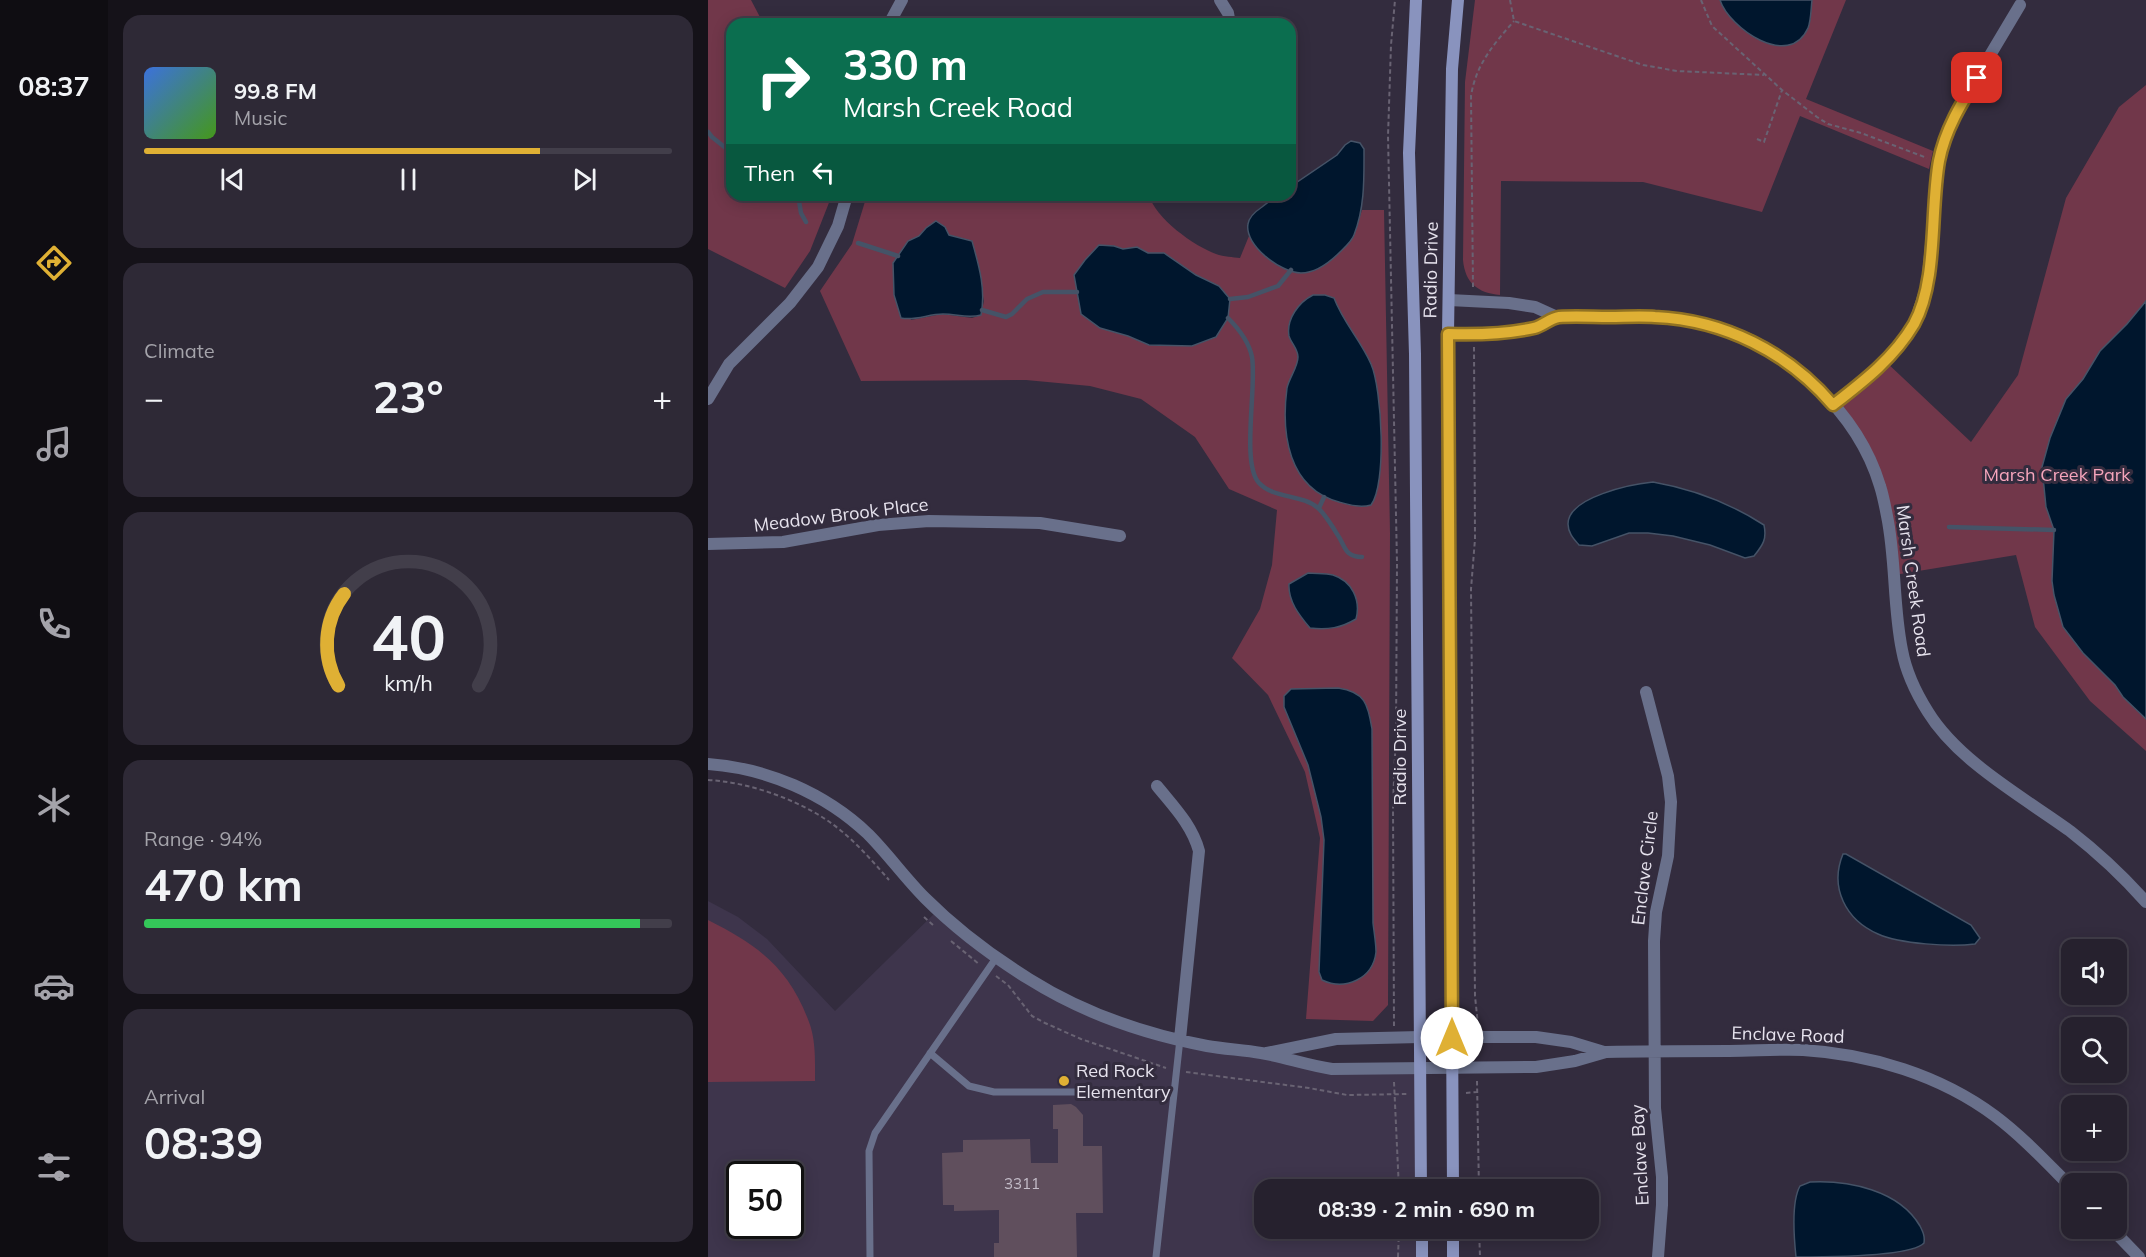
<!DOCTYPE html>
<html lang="en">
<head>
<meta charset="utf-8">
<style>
	body { margin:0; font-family:Mulish,sans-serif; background:#2e2936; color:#f1f3f6; height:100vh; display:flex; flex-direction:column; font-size:22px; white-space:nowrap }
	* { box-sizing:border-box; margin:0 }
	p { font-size:20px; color:#a4a3aa }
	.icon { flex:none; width:33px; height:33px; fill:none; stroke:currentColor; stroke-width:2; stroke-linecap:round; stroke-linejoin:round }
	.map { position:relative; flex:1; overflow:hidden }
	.sheet { display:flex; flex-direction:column; gap:15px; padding:15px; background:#151219; width:600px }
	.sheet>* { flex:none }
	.top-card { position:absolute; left:18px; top:18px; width:570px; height:183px; border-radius:18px; box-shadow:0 3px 15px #0003,0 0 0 2px #423e4a; background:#0b6e4f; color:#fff; overflow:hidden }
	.fabs { position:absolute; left:1353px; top:939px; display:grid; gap:12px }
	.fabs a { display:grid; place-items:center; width:66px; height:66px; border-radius:12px; background:#26212e; box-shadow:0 3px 15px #0003,0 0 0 2px #423e4a; font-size:30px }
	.speed { position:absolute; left:18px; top:1161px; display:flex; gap:12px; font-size:30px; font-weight:700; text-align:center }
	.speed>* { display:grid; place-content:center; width:78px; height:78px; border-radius:50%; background:#26212e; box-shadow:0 3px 15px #0003,0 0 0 2px #423e4a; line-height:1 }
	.speed .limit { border:3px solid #111; border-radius:9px; background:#fff; color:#111 }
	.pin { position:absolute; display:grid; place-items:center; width:51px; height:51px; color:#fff; margin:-26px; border-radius:12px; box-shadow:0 3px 9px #0006 }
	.me { position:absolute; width:66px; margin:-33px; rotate:0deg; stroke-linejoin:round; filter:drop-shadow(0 0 4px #0008) }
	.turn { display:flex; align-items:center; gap:21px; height:126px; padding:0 18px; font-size:27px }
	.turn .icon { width:78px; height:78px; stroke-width:2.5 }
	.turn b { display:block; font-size:42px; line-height:51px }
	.then { display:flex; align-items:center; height:57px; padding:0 18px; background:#0003; gap:12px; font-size:22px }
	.big { font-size:45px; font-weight:700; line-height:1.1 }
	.sheet .widget { flex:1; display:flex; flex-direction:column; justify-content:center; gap:9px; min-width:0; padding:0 21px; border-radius:18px; background:#2e2936 }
	.sheet .dial { align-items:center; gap:0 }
	.dial svg { height:156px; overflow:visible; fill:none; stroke:#423e4a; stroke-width:7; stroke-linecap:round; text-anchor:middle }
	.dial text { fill:#f1f3f6; stroke:none }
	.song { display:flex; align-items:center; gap:18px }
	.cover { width:72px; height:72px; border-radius:9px; background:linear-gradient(135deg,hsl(220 70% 55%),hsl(100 70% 35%)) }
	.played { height:6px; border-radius:3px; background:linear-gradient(90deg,#dfb034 75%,#423e4a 75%) }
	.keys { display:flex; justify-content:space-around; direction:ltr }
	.heat { display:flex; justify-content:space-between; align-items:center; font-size:33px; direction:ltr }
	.charge { height:9px; border-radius:4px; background:linear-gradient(90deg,#34c759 94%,#423e4a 0) }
	.trip { position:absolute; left:546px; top:1179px; width:345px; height:60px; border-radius:18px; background:#26212e; box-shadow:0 3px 15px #0003,0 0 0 2px #423e4a; font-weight:700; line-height:60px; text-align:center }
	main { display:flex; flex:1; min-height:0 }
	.dock { display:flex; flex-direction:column; width:108px; justify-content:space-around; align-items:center; background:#0f0d12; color:#a4a3aa }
	.dock .icon { width:42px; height:42px }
	.dock .on { color:#dfb034 }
	.dock b { font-size:27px; color:#f1f3f6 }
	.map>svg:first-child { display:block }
	.built { fill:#3e354c; fill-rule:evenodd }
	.green { fill:#71374a; fill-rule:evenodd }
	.water { fill:#00162d; stroke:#455367; stroke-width:1.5 }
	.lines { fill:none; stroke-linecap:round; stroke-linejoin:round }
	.stream { stroke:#455367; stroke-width:4.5 }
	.building { fill:#604f5d }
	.path { stroke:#696373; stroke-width:2; stroke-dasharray:4.5 3; stroke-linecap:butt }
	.service { stroke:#69708b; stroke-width:7 }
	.minor { stroke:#69708b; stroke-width:12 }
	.secondary { stroke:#8993be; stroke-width:12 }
	.route-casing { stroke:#917222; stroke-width:15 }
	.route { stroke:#dfb034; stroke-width:10 }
	.poi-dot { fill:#dfb034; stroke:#332c3e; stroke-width:2 }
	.labels { text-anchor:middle; stroke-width:6; stroke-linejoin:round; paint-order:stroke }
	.number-label { font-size:15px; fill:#c4bdc9 }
	.street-label { font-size:18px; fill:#e6e2ed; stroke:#332c3e }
	.park-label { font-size:18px; fill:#f7a5bc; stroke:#332c3e }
	.poi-label { font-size:18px; fill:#e6e2ed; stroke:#332c3e; text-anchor:start }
</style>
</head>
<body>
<main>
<nav class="dock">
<b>08:37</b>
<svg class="icon on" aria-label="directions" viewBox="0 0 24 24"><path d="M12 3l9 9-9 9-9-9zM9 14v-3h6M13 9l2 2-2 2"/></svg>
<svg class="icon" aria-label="music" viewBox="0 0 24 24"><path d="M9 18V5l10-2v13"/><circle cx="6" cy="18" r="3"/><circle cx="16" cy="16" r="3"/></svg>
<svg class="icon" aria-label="phone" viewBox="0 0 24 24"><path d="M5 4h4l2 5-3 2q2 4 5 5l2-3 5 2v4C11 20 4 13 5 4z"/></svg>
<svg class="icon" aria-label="climate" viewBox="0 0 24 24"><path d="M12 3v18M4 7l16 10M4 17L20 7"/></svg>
<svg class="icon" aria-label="car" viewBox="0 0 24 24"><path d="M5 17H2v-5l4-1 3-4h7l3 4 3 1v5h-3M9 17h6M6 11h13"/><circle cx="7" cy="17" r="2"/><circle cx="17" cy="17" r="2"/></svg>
<svg class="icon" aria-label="filters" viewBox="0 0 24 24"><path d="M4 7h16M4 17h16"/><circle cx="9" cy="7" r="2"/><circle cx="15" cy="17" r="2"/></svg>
</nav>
<section class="sheet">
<div class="widget">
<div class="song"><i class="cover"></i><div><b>99.8 FM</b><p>Music</p></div></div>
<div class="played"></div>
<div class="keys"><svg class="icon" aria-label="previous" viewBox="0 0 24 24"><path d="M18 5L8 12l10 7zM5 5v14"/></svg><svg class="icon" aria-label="pause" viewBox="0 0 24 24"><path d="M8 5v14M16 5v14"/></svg><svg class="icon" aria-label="next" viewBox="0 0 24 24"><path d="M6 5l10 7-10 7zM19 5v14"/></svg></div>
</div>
<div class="widget"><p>Climate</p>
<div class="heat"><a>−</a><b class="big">23°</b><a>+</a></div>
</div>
<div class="widget dial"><svg viewBox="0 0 100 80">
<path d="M14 69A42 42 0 1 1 86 69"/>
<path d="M14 69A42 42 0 0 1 17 22" stroke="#dfb034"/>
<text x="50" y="56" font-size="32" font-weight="700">40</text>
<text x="50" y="72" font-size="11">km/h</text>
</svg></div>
<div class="widget"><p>Range · 94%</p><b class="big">470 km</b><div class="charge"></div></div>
<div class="widget"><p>Arrival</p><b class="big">08:39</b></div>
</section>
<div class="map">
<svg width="1438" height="1257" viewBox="0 0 1438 1257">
	<rect width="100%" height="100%" fill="#332c3e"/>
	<!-- built -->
	<path class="built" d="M0,901L30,917L59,939L127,1011L230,910L288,958L418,1025L601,1066L713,1069V1189L556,1190V1228L714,1229V1257H0ZM32,1174H82V1226H32Z"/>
	<!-- green -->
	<path class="green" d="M0,0H43L53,19L54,24H24V195H124L102,251L77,288L0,249Z
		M767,0H1138L1098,99L1225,151L1221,169L1092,116L1054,212L935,182L793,181L792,295C770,293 757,283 755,260L757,82Z
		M1438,85V751L1382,701L1327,627L1308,555L1186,575L1172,485L1125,405L1177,361L1263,442L1310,375L1358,198L1411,107Z
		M159,195H441C447,218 486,246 508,254C516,257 525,257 532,258L541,236C557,258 566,264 592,273L645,238L654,210H676L682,533L680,1005L665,1021L598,1019L612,838L597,772L560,695L524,658L552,609L564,565L569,510L521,489L487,437L433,399L382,386L318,380L153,381L112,291L144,244ZM237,227L241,235L264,241L276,301L273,315L264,318L234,314L203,320L185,263L200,241ZM406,246L415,249L429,247L440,253H456L488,275L511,286L484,346L441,345L420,336L369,292L366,275L377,260Z
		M0,920C50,945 81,968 101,1022C108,1040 107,1062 107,1081L0,1082Z"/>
	<!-- water -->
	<path class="water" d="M1012,0H1104C1103,8 1103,21 1100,28C1081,70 1021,28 1012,0Z
		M643,141L652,143L656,149C656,178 657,207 646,235C644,241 637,247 632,252C621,263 608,273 593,273C573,273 536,245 540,224C541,217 548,211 554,207C564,199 569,195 582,195V187L629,155L637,145Z
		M228,221L237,227L241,235L264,241C271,266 278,289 273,315C260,319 249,314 235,314C220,314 208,321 193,318L186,295L185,263L200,241L211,236L218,228Z
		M391,245L406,246L415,249L429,247L440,253H456L488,275L511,286L522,299L520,318L508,337L484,346L441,345L420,336L392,328L373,314L366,275L377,260Z
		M605,295H617L626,298C635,322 653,341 663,364C674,389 679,484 663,505C652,508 642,505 631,502C580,488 573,434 579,388C581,378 590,367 590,357C590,349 583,343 581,336C578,319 591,302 605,295Z
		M1438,301V719L1415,697L1407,685L1375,653L1355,627L1346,595L1344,581L1346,530L1338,507L1334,467L1342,438L1358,399L1375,379L1392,351L1419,324Z
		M945,482C985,489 1022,503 1056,525C1059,539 1055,545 1046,556L1037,558L1002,545L965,536L940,533H921L884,546L871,545C866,539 860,533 860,524C860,497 924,484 945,482Z
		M600,573C608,574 617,573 625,575C644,581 653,600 648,619C633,628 620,630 602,628C591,615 580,601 581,584Z
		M630,688C657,692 660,704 664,729L665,923C666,932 668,943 668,952C665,979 637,991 614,980L611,972L616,840L613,817L600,765L576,707V696L583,689Z
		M1135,854H1138L1263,925L1272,938L1267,944C1243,947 1192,944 1170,934C1138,920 1121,888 1135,854Z
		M1102,1182C1140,1180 1191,1190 1212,1226C1215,1232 1217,1236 1216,1243C1203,1257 1113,1257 1088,1257C1086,1238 1083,1202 1092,1186Z"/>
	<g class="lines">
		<!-- stream -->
		<path class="stream" d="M0,132L4,137L24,153
			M90,195L93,213L98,222
			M150,243L190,256
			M522,299L540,297L570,286L583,270
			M274,310L298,317L304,314L319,299L335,292H369
			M520,318C530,328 541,342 544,357C549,387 533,463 551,483C566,499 594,494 610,508C615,512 625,527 629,534C638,546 635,556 654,557
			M611,508L616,497
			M1241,527L1346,530"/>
	</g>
	<!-- building -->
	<path class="building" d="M363,1104L368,1107L375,1115V1146H394L395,1213H368L369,1257H286V1243H291V1210L246,1211V1205H235L234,1153L255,1152V1140L322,1139L323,1163H350V1129H345V1105Z"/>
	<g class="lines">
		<!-- path -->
		<path class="path" d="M802,0L806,21L935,65L969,71L1056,75
			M993,0L1004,26L1074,90L1109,117L1120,124L1153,133L1219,158
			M1049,139L1056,142L1074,90
			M765,287L763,96C768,64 786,44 806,21
			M766,347L767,539L763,589L767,996L770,1025
			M0,780C38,782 82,797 114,817C140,833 161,857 181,880
			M216,917L225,925
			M243,941L271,964
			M288,976L300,985L324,1016L337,1023L373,1039L458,1068
			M686,1026L685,804L688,732L689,563L680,136L683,45L687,0
			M478,1072L601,1088L639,1095L699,1094
			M769,1081L771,1190
			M686,1082L691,1190
			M758,1093L769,1092
			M771,1228L772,1257
			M690,1257L691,1228"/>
		<!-- service -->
		<path class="service" d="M222,1053L261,1086L286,1092H430
			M162,1257L161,1151L167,1133L288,958
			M448,1257L472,1039"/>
		<!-- minor -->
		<path class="minor" d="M512,0L520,13L522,24
			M181,24L194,0
			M741,300L801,303L827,307L849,317
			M740,334C769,335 800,335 828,327C836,325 843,318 851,317C867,316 883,317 898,317C935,317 971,316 1006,326C1079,347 1150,412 1172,486C1175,495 1177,506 1179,516C1188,560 1185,606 1194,650C1198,672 1208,693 1220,712C1250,761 1315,797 1362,831C1389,852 1415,876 1438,902
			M0,399L21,364L82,303L110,267L130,226L139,195
			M1125,405L1161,377L1186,352L1207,322L1219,285L1231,163L1236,141L1247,114L1312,5
			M0,544L75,542L170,525L221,521L332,523L412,536
			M938,692L960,776L963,802L960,856L948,912L946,941L947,1108L954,1177V1205L950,1257
			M0,764C58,768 117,793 160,834C180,854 197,878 217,898C248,929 284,956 321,979C375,1013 436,1034 499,1046C516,1049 535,1050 553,1053C576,1057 599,1065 624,1069L828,1067L867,1061L898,1052C939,1051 980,1051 1021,1051C1046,1051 1070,1049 1095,1050C1162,1054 1232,1075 1287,1116C1315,1137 1339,1163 1364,1188
			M449,786C466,807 484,825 491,851L472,1039
			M559,1053L628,1039L712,1037H828L863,1042L896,1052
			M1403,1228L1431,1257"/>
		<!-- secondary -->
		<path class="secondary" d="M708,0L701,153L707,354L713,1190
			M745,1190L740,334L744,69L750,0
			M714,1228V1257
			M745,1228V1257"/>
	</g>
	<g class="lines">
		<defs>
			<path id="route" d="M744,1038L740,334C769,335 798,334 826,328C835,326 842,318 851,317C867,316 885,317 901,317C916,317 932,316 947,317C1016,320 1080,352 1125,405C1156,381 1186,358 1206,324C1230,280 1222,211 1231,161C1237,130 1253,104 1269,78"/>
		</defs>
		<!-- route casing -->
		<use href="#route" class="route-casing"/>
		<!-- route -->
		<use href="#route" class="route"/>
	</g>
	<!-- markers -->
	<circle class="poi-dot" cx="356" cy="1081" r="6"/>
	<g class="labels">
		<!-- number labels -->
		<g class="number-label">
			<text x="314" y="1189">3311</text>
		</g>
		<!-- street labels -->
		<g class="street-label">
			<text transform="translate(723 270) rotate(-89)" y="6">Radio Drive</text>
			<text transform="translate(133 515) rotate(-7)" y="6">Meadow Brook Place</text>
			<text transform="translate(1205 581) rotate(82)" y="6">Marsh Creek Road</text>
			<text transform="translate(692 757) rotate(-90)" y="6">Radio Drive</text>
			<text transform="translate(937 868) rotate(-83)" y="6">Enclave Circle</text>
			<text transform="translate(1080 1035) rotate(2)" y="6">Enclave Road</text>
			<text transform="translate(932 1155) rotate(-93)" y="6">Enclave Bay</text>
		</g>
		<!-- park labels -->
		<g class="park-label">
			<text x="1349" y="481">Marsh Creek Park</text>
		</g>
		<!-- poi labels -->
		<g class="poi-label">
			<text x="368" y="1077">Red Rock<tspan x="368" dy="21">Elementary</tspan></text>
		</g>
	</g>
</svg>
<div class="fabs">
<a><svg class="icon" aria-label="sound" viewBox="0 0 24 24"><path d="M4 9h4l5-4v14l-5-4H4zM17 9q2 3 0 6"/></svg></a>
<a><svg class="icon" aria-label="search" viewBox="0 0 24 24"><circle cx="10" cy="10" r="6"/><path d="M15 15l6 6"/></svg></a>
<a>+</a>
<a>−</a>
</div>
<div class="speed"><div class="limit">50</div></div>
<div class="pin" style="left:1269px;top:78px;background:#d93025"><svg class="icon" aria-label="arrive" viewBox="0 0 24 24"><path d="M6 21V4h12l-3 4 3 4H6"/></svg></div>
<svg class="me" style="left:744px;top:1038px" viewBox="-20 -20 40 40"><circle r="19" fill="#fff"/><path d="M0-13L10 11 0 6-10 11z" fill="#dfb034"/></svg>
<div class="trip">08:39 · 2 min · 690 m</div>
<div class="top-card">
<div class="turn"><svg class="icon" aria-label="right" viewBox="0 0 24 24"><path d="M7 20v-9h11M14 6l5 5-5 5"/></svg><div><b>330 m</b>Marsh Creek Road</div></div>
<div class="then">Then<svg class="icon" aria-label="left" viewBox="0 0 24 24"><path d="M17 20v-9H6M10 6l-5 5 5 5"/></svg></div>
</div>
</div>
</main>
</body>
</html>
